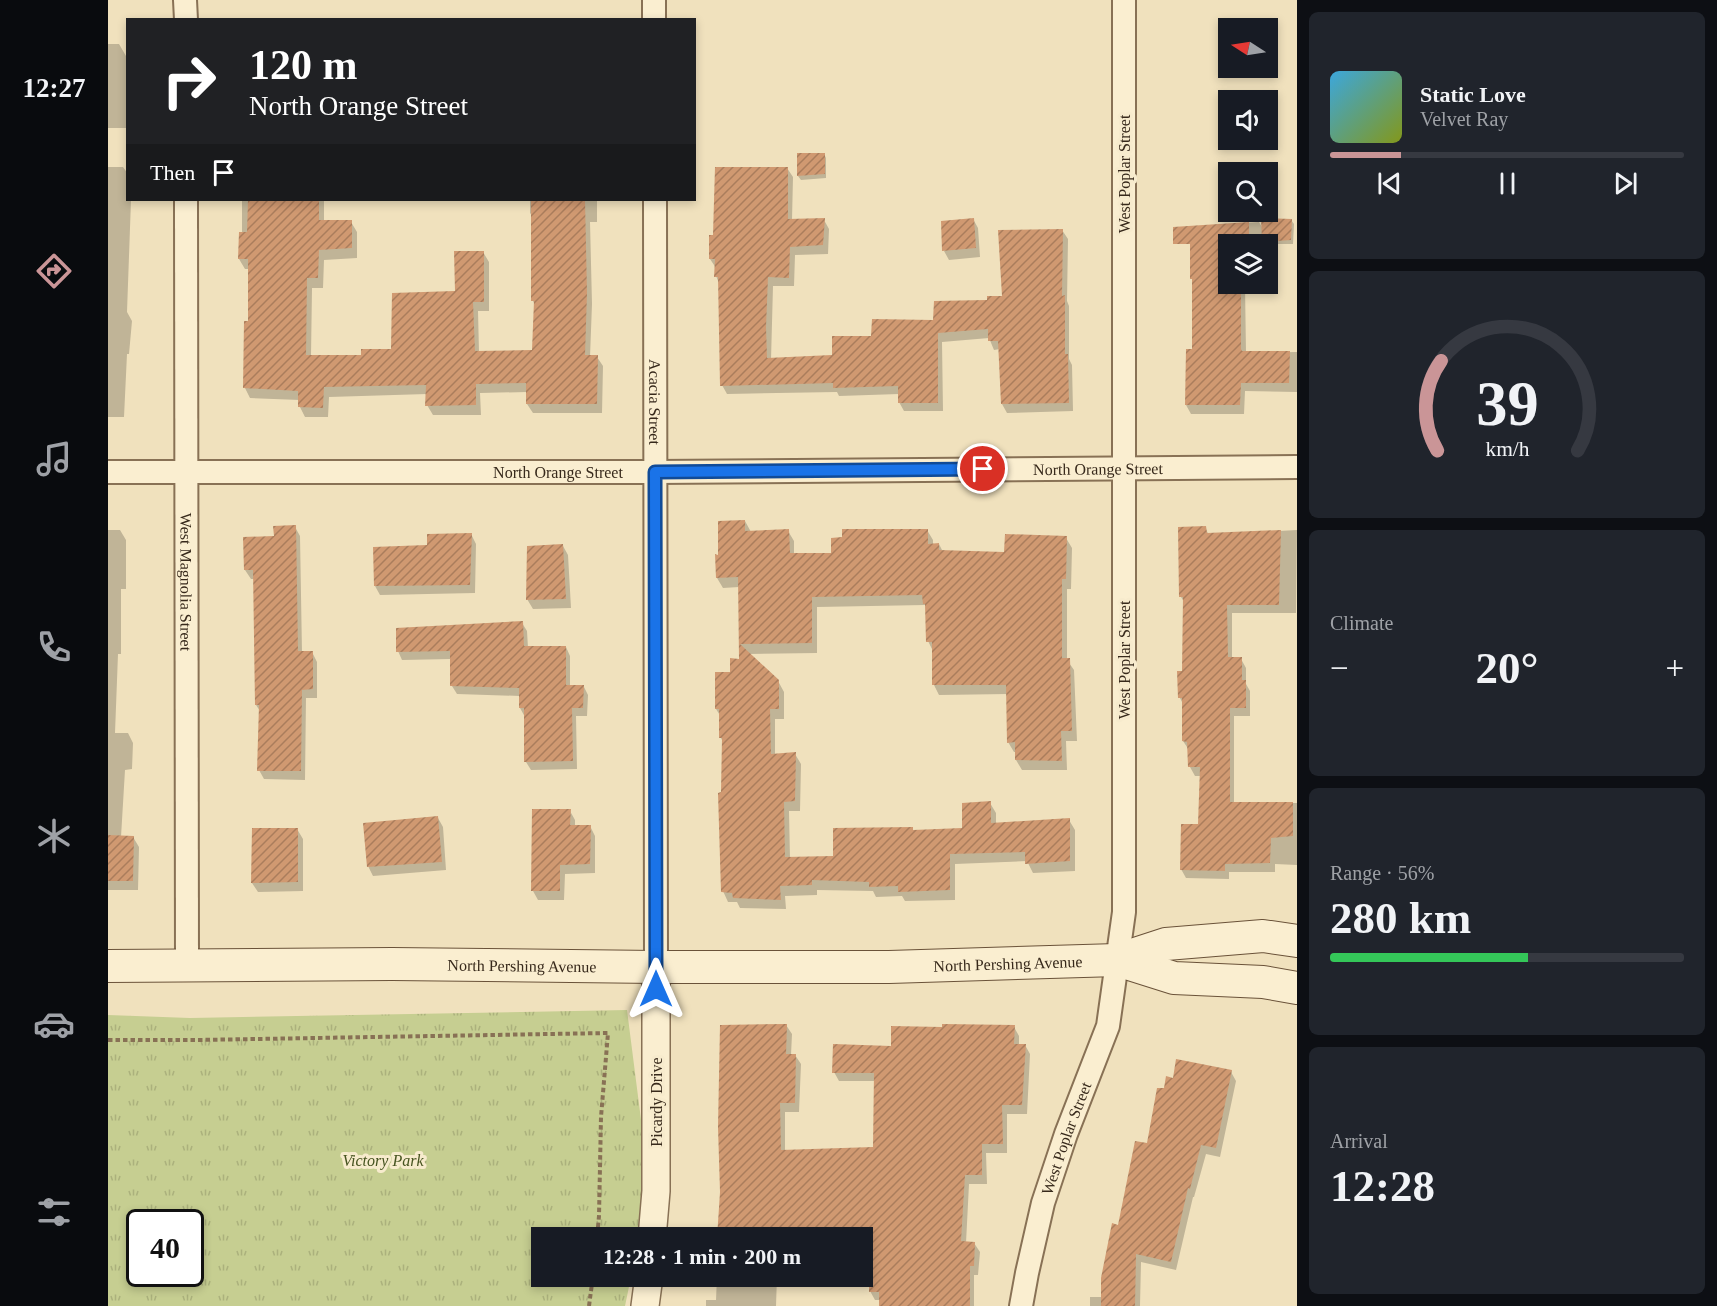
<!DOCTYPE html>
<html lang="en">
<head>
<meta charset="utf-8">
<style>
	body { margin:0; font-family:"Times New Roman",serif; background:#20242c; color:#f1f3f6; height:100vh; display:flex; flex-direction:column; font-size:22px; white-space:nowrap }
	* { box-sizing:border-box; margin:0 }
	p { font-size:20px; color:#9ea1a6 }
	.icon { flex:none; width:33px; height:33px; fill:none; stroke:currentColor; stroke-width:2; stroke-linecap:round; stroke-linejoin:round }
	.map { position:relative; flex:1; overflow:hidden }
	.side { display:flex; flex-direction:column; gap:12px; padding:12px; background:#0d0f14; width:420px }
	.side>* { flex:none }
	.top-card { position:absolute; left:18px; top:18px; width:570px; height:183px; border-radius:0px; box-shadow:0 3px 9px #0003; background:#202124; color:#fff; overflow:hidden }
	.needle { width:39px; rotate:282deg }
	.tools { position:absolute; left:1110px; top:18px; display:grid; gap:12px }
	.tools a { display:grid; place-items:center; width:60px; height:60px; border-radius:0px; background:#171b24; box-shadow:0 3px 9px #0003; font-size:30px }
	.speed { position:absolute; left:18px; top:1209px; display:flex; gap:12px; font-size:30px; font-weight:700; text-align:center }
	.speed>* { display:grid; place-content:center; width:78px; height:78px; border-radius:50%; background:#171b24; box-shadow:0 3px 9px #0003; line-height:1 }
	.speed .limit { border:3px solid #111; border-radius:9px; background:#fff; color:#111 }
	.pin { position:absolute; display:grid; place-items:center; width:51px; height:51px; color:#fff; margin:-26px; border:3px solid #fff; border-radius:50%; box-shadow:0 2px 6px #0007 }
	.me { position:absolute; width:66px; margin:-33px; rotate:0deg; stroke-linejoin:round; filter:drop-shadow(0 0 4px #0008) }
	.turn { display:flex; align-items:center; gap:21px; height:126px; padding:0 24px; font-size:27px }
	.turn .icon { width:78px; height:78px; stroke-width:2.5 }
	.turn b { display:block; font-size:42px; line-height:51px }
	.then { display:flex; align-items:center; height:57px; padding:0 24px; background:#0003; gap:12px; font-size:22px }
	.big { font-size:45px; font-weight:600; line-height:1.1 }
	.side .tile { flex:1; display:flex; flex-direction:column; justify-content:center; gap:9px; min-width:0; padding:0 21px; border-radius:9px; background:#20242c }
	.side .dial { align-items:center; gap:0 }
	.dial svg { height:156px; overflow:visible; fill:none; stroke:#363941; stroke-width:7; stroke-linecap:round; text-anchor:middle }
	.dial text { fill:#f1f3f6; stroke:none }
	.song { display:flex; align-items:center; gap:18px }
	.cover { width:72px; height:72px; border-radius:9px; background:linear-gradient(135deg,hsl(200 70% 55%),hsl(70 70% 35%)) }
	.played { height:6px; border-radius:3px; background:linear-gradient(90deg,#ca9597 20%,#363941 20%) }
	.keys { display:flex; justify-content:space-around; direction:ltr }
	.heat { display:flex; justify-content:space-between; align-items:center; font-size:33px; direction:ltr }
	.charge { height:9px; border-radius:4px; background:linear-gradient(90deg,#34c759 56%,#363941 0) }
	.trip { position:absolute; left:423px; top:1227px; width:342px; height:60px; border-radius:0px; background:#171b24; box-shadow:0 3px 9px #0003; font-weight:600; line-height:60px; text-align:center }
	main { display:flex; flex:1; min-height:0 }
	.dock { display:flex; flex-direction:column; width:108px; justify-content:space-around; align-items:center; background:#090b0e; color:#9ea1a6 }
	.dock .icon { width:42px; height:42px }
	.dock .active { color:#ca9597 }
	.dock b { font-size:27px; color:#f1f3f6 }
	.map>svg:first-child { display:block }
	.park { fill:url(#park-tufts); fill-rule:evenodd }
	.shadow { fill:#0003 }
	.building { fill:url(#building-hatch) }
	.lines { fill:none; stroke-linecap:round; stroke-linejoin:round }
	.minor-casing { stroke:#887155; stroke-width:26 }
	.tertiary-casing { stroke:#887155; stroke-width:30 }
	.secondary-casing { stroke:#6a5239; stroke-width:34 }
	.path { stroke:#887155; stroke-width:4; stroke-dasharray:4.5 3; stroke-linecap:butt }
	.minor { stroke:#faeed0; stroke-width:22 }
	.tertiary { stroke:#faeed0; stroke-width:27 }
	.secondary { stroke:#faeed0; stroke-width:32 }
	.route-casing { stroke:#114b97; stroke-width:15 }
	.route { stroke:#1a73e8; stroke-width:10 }
	.labels { text-anchor:middle; stroke-width:6; stroke-linejoin:round; paint-order:stroke }
	.street-label { font-size:16px; fill:#37291b; stroke:#f7ebcd }
	.park-label { font-size:16px; font-style:italic; fill:#475420; stroke:#f7ebcd }
</style>
</head>
<body>
<main>
<nav class="dock">
<b>12:27</b>
<svg class="icon active" aria-label="directions" viewBox="0 0 24 24"><path d="M12 3l9 9-9 9-9-9zM9 14v-3h6M13 9l2 2-2 2"/></svg>
<svg class="icon" aria-label="music" viewBox="0 0 24 24"><path d="M9 18V5l10-2v13"/><circle cx="6" cy="18" r="3"/><circle cx="16" cy="16" r="3"/></svg>
<svg class="icon" aria-label="phone" viewBox="0 0 24 24"><path d="M5 4h4l2 5-3 2q2 4 5 5l2-3 5 2v4C11 20 4 13 5 4z"/></svg>
<svg class="icon" aria-label="climate" viewBox="0 0 24 24"><path d="M12 3v18M4 7l16 10M4 17L20 7"/></svg>
<svg class="icon" aria-label="car" viewBox="0 0 24 24"><path d="M5 17H2v-5l4-1 3-4h7l3 4 3 1v5h-3M9 17h6M6 11h13"/><circle cx="7" cy="17" r="2"/><circle cx="17" cy="17" r="2"/></svg>
<svg class="icon" aria-label="filters" viewBox="0 0 24 24"><path d="M4 7h16M4 17h16"/><circle cx="9" cy="7" r="2"/><circle cx="15" cy="17" r="2"/></svg>
</nav>
<div class="map">
<svg width="1189" height="1306" viewBox="0 0 1189 1306">
	<defs>
		<pattern id="park-tufts" width="24" height="20" patternUnits="userSpaceOnUse" patternTransform="scale(1.5)"><rect width="24" height="20" fill="#c6ce91"/><path d="M3 7l-1-3M5 7V3M7 7l1-3M15 17l-1-3M17 17v-4M19 17l1-3" fill="none" stroke="#abb17c"/></pattern>
		<pattern id="building-hatch" width="6" height="6" patternUnits="userSpaceOnUse" patternTransform="scale(1.5)"><rect width="6" height="6" fill="#d09971"/><path d="M-1 1l2-2M0 6l6-6M5 7l2-2" fill="none" stroke="#aa7d5c"/></pattern>
	</defs>
	<rect width="100%" height="100%" fill="#f0e1bd"/>
	<!-- park -->
	<path class="park" d="M519,1010L537,1151L530,1237L434,1238V1276L523,1277L517,1306H0V1015L82,1018ZM32,1222H82V1274H32Z"/>
	<!-- shadow -->
	<path class="shadow" d="M0,44H11L18,56V128H0Z
		M690,154H716L718,158V178L693,180L690,176Z
		M0,167H15L20,174V200H23L19,312L24,321L21,354H19L16,417H0Z
		M679,168L685,177L684,220H716L721,229L720,254L687,255L686,286H665L663,360L726,357L765,338L827,321L895,298L954,230L960,239L959,301L961,306V359L964,365L965,411L899,413L894,404L892,349L886,350L881,338L834,342L835,411H796L791,402V394L731,396L729,392L619,394L614,385L611,283L608,276V268L602,259L607,237Z
		M134,200H216V221L243,222L249,232V258L216,260L215,288H204L203,356L255,357L285,351L348,293L375,252L381,262V311H370L371,352L426,351L427,305L425,301V217L422,213V200H489V222H482L484,304L482,357H489L495,366L494,413H425L419,404V392L372,393L373,415H325L319,405V394L221,397L220,417H197L192,407V400L142,398L137,388V323H141L142,269H137L131,259L134,234Z
		M865,219L870,228L872,257L841,260L836,251Z
		M1183,220L1186,224L1185,244H1120V284H1158L1137,285L1138,353L1189,352V392L1137,391L1136,414H1083L1078,405L1085,351L1086,281L1083,227L1151,222L1155,229Z
		M637,521L643,532L680,531L686,541V555L725,554L819,530L825,540V545L831,544L835,552L897,553L958,538L964,548L963,589H959V660L966,670L969,741H958L959,770H914L908,760V752H906L900,742V694L831,695L826,685L825,651L820,641L819,608L817,605L709,607V653L640,654L670,681L676,692V719H667V755L687,754L693,764L692,811H681L682,859L727,858L804,828L806,831L856,829L882,803L888,813V824L961,820L967,830V871L925,873L919,861L847,864V900L797,901L794,896L768,897L765,891L709,890V895L677,896L678,909L632,908L629,902H620L615,891V742L613,738V717L608,709L632,660L631,587L615,588L609,578L612,556Z
		M187,527L192,536L194,653L204,652L209,662V698H198L197,780L156,779L151,770L152,711L148,705L147,579H143L137,570L167,538Z
		M1097,528L1101,535L1189,530L1188,613H1124V659H1133L1138,668V684L1142,691V716H1126V803H1189V865L1167,864V872H1121V879L1078,878L1073,869L1091,826L1093,776H1087L1082,767L1081,750L1075,741V704L1072,698L1075,672L1076,602L1073,597Z
		M0,530H12L18,540V589H13V654H10L7,733H20L25,743L24,769L17,770L13,837H25L31,847L30,890H0Z
		M363,534L368,544L367,593L272,595L267,586L320,547Z
		M455,546L460,555L463,608L425,609L419,599Z
		M414,623L419,631L420,648L458,647L462,656V686L476,687L480,695L479,716H468L469,769L423,770L418,762L417,717L412,708V696L349,694L344,686L343,659L294,660L290,651Z
		M462,811L467,820V827L482,826L487,836V873L457,874L456,900H430L425,891Z
		M330,818L335,827L338,870L265,876L260,866Z
		M189,829L195,839V891L150,892L144,883Z
		M678,1025L684,1034L683,1055H687L693,1064L691,1112H677V1151L766,1148L767,1081H731L726,1072L785,1047L836,1029L906,1027L911,1036V1045H917L922,1054L919,1114H899V1153H878L879,1184H861L858,1243H866L872,1252L870,1275H866V1306H772V1300H767L762,1291L763,1251L758,1247H754V1238H611Z
		M1123,1072L1128,1081L1112,1157L1098,1154L1086,1197H1085L1068,1270L1033,1262L1032,1306H982V1297H994L1011,1226L1040,1145L1057,1090L1066,1080Z
		M609,1276H669L668,1306H598V1300H608Z"/>
	<!-- building -->
	<path class="building" d="M689,153H717V174L689,176Z
		M607,167H680V219L717,218L715,245L682,247L681,278L660,277L658,327L659,358L724,355V336H763L764,319L825,320L826,301L879,300V296H894L890,230L955,229L954,296L957,295V354H960L961,403L893,404L890,341H880V329L830,333V403H790V386L725,388V383L612,386L610,277H606L607,259H601V235H605Z
		M140,200H211V220H244V248L211,250L210,278H199L198,355H253V349H283L284,293L347,291L346,251H376V302H365L367,351L424,350L426,301H423V200H477L479,293L477,355H490L489,404H418V383L368,384V405L317,406L318,385L216,387L215,408L190,407V391L135,388L136,321H140V259H130L131,232H139Z
		M866,218L868,248L834,251L833,221Z
		M1153,218L1184,219L1183,240L1154,242Z
		M1141,222V244H1120V293H1133V349L1134,351H1182L1181,383H1133L1132,405H1077L1078,349H1084V279H1082V244H1065V227Z
		M637,520V531L681,529L682,553H723V538L734,537V529H820V544L831,543V550L896,552L897,534L959,536L958,579H954V658H962L964,731H953L954,761L907,760V742L899,743L898,685H824V642H818L817,604H815L814,595L704,597V643L632,644L671,680V709H662L663,754L688,752L687,801L676,802L677,857L725,856V828L805,827V830L854,828V803L883,801V823L962,818V861L917,864V852L842,854V890L790,892V886L761,887V882L704,880V885L672,886L673,900L625,898L624,893L613,892L610,793L613,792L614,738H611V709H607V672H622V658L631,659L630,577L608,578L607,554L610,555V521Z
		M188,525L190,651H205V689L194,690L193,771H149L151,705H147L145,570H136L135,537L166,536L165,526Z
		M1098,526L1099,533L1173,530L1171,605H1119L1120,657H1134V680H1138V708H1122V802H1185V836L1163,838L1162,863L1117,864V871L1072,870L1073,824H1090L1092,767H1080L1079,742L1074,741V698H1070L1069,671H1074L1075,597H1071L1070,527Z
		M364,533L362,585L266,586L265,547L319,545V534Z
		M455,544L458,599L418,600L419,546Z
		M415,621L416,646H458V685H476L475,708H464L465,761L416,762V708H411V688L342,686V651L288,652V628Z
		M424,809H463L462,825H483L482,864L452,865V891H423Z
		M330,816L334,862L259,867L255,823Z
		M144,828H190V882L143,883Z
		M0,835L26,836L25,881H0Z
		M679,1024L678,1054H688L687,1103H672L673,1150L765,1147L766,1073H724L725,1044L783,1046V1026L834,1027V1024L907,1025L906,1044H918L914,1105H894L895,1144H874V1175H857L853,1241L867,1242L866,1266H862V1306H771V1292H761V1243H754V1238L686,1236V1238H609L612,1192L610,1127L612,1025Z
		M1068,1059L1124,1070L1108,1148L1093,1145L1082,1189L1080,1188L1063,1262L1028,1254L1027,1306H993V1278L1004,1223L1010,1225L1027,1141L1039,1143L1049,1088H1056L1058,1076L1065,1078Z"/>
	<g class="lines">
		<defs>
			<g id="minor">
				<path d="M77,0L78,20"/>
				<path d="M546,0V20"/>
				<path id="s1" d="M78,200L79,966"/>
				<path id="s2" d="M547,200L548,967"/>
				<path id="s3" d="M0,472H547L1189,467"/>
				<path id="s4" d="M913,1306L919,1273L935,1203L958,1134L1000,1026L1016,912V0"/>
			</g>
			<path id="tertiary" d="M544,1238L548,1191V967
				M537,1306L541,1276"/>
			<g id="secondary">
				<path d="M1009,960L1066,978L1155,982L1189,988"/>
				<path id="s5" d="M0,966L284,964L548,967H781L1009,960L1058,944L1155,936L1189,941"/>
			</g>
		</defs>
		<!-- minor casing -->
		<use href="#minor" class="minor-casing"/>
		<!-- tertiary casing -->
		<use href="#tertiary" class="tertiary-casing"/>
		<!-- secondary casing -->
		<use href="#secondary" class="secondary-casing"/>
		<!-- path -->
		<path class="path" d="M0,1040H90L500,1033L493,1117L491,1216L489,1238
			M481,1306L485,1276"/>
		<!-- minor -->
		<use href="#minor" class="minor"/>
		<!-- tertiary -->
		<use href="#tertiary" class="tertiary"/>
		<!-- secondary -->
		<use href="#secondary" class="secondary"/>
	</g>
	<g class="lines">
		<defs>
			<path id="route" d="M548,989L547,472L875,469"/>
		</defs>
		<!-- route casing -->
		<use href="#route" class="route-casing"/>
		<!-- route -->
		<use href="#route" class="route"/>
	</g>
	<g class="labels">
		<!-- street labels -->
		<g class="street-label">
			<text transform="translate(1016 174) rotate(-90)" y="6">West Poplar Street</text>
			<text dy="6" stroke="none"><textPath href="#s2" startOffset="202">Acacia Street</textPath></text>
			<text dy="6" stroke="none"><textPath href="#s3" startOffset="990">North Orange Street</textPath></text>
			<text dy="6" stroke="none"><textPath href="#s3" startOffset="450">North Orange Street</textPath></text>
			<text dy="6" stroke="none"><textPath href="#s1" startOffset="382">West Magnolia Street</textPath></text>
			<text transform="translate(1016 660) rotate(-90)" y="6">West Poplar Street</text>
			<text dy="6" stroke="none"><textPath href="#s5" startOffset="900">North Pershing Avenue</textPath></text>
			<text dy="6" stroke="none"><textPath href="#s5" startOffset="414">North Pershing Avenue</textPath></text>
			<text transform="translate(548 1102) rotate(-90)" y="6">Picardy Drive</text>
			<text dy="6" stroke="none"><textPath href="#s4" startOffset="174">West Poplar Street</textPath></text>
		</g>
		<!-- park labels -->
		<g class="park-label">
			<text x="275" y="1166">Victory Park</text>
		</g>
	</g>
</svg>
<div class="tools">
<a><svg class="needle" viewBox="-14 -14 28 28"><path d="M0-13l5 13h-10z" fill="#e53935"/><path d="M0 13l5-13h-10z" fill="#9ea1a6"/></svg></a>
<a><svg class="icon" aria-label="sound" viewBox="0 0 24 24"><path d="M4 9h4l5-4v14l-5-4H4zM17 9q2 3 0 6"/></svg></a>
<a><svg class="icon" aria-label="search" viewBox="0 0 24 24"><circle cx="10" cy="10" r="6"/><path d="M15 15l6 6"/></svg></a>
<a><svg class="icon" aria-label="layers" viewBox="0 0 24 24"><path d="M12 4l9 5-9 5-9-5zM3 14l9 5 9-5"/></svg></a>
</div>
<div class="speed"><div class="limit">40</div></div>
<div class="pin" style="left:875px;top:469px;background:#d93025"><svg class="icon" aria-label="arrive" viewBox="0 0 24 24"><path d="M6 21V4h12l-3 4 3 4H6"/></svg></div>
<svg class="me" style="left:548px;top:989px" viewBox="-20 -20 40 40"><path d="M0-17L14 15 0 8-14 15z" fill="#1a73e8" stroke="#fff" stroke-width="4"/></svg>
<div class="trip">12:28 · 1 min · 200 m</div>
<div class="top-card">
<div class="turn"><svg class="icon" aria-label="right" viewBox="0 0 24 24"><path d="M7 20v-9h11M14 6l5 5-5 5"/></svg><div><b>120 m</b>North Orange Street</div></div>
<div class="then">Then<svg class="icon" aria-label="arrive" viewBox="0 0 24 24"><path d="M6 21V4h12l-3 4 3 4H6"/></svg></div>
</div>
</div>
<section class="side">
<div class="tile">
<div class="song"><i class="cover"></i><div><b>Static Love</b><p>Velvet Ray</p></div></div>
<div class="played"></div>
<div class="keys"><svg class="icon" aria-label="previous" viewBox="0 0 24 24"><path d="M18 5L8 12l10 7zM5 5v14"/></svg><svg class="icon" aria-label="pause" viewBox="0 0 24 24"><path d="M8 5v14M16 5v14"/></svg><svg class="icon" aria-label="next" viewBox="0 0 24 24"><path d="M6 5l10 7-10 7zM19 5v14"/></svg></div>
</div>
<div class="tile dial"><svg viewBox="0 0 100 80">
<path d="M14 69A42 42 0 1 1 86 69"/>
<path d="M14 69A42 42 0 0 1 16 23" stroke="#ca9597"/>
<text x="50" y="56" font-size="32" font-weight="700">39</text>
<text x="50" y="72" font-size="11">km/h</text>
</svg></div>
<div class="tile"><p>Climate</p>
<div class="heat"><a>−</a><b class="big">20°</b><a>+</a></div>
</div>
<div class="tile"><p>Range · 56%</p><b class="big">280 km</b><div class="charge"></div></div>
<div class="tile"><p>Arrival</p><b class="big">12:28</b></div>
</section>
</main>
</body>
</html>
